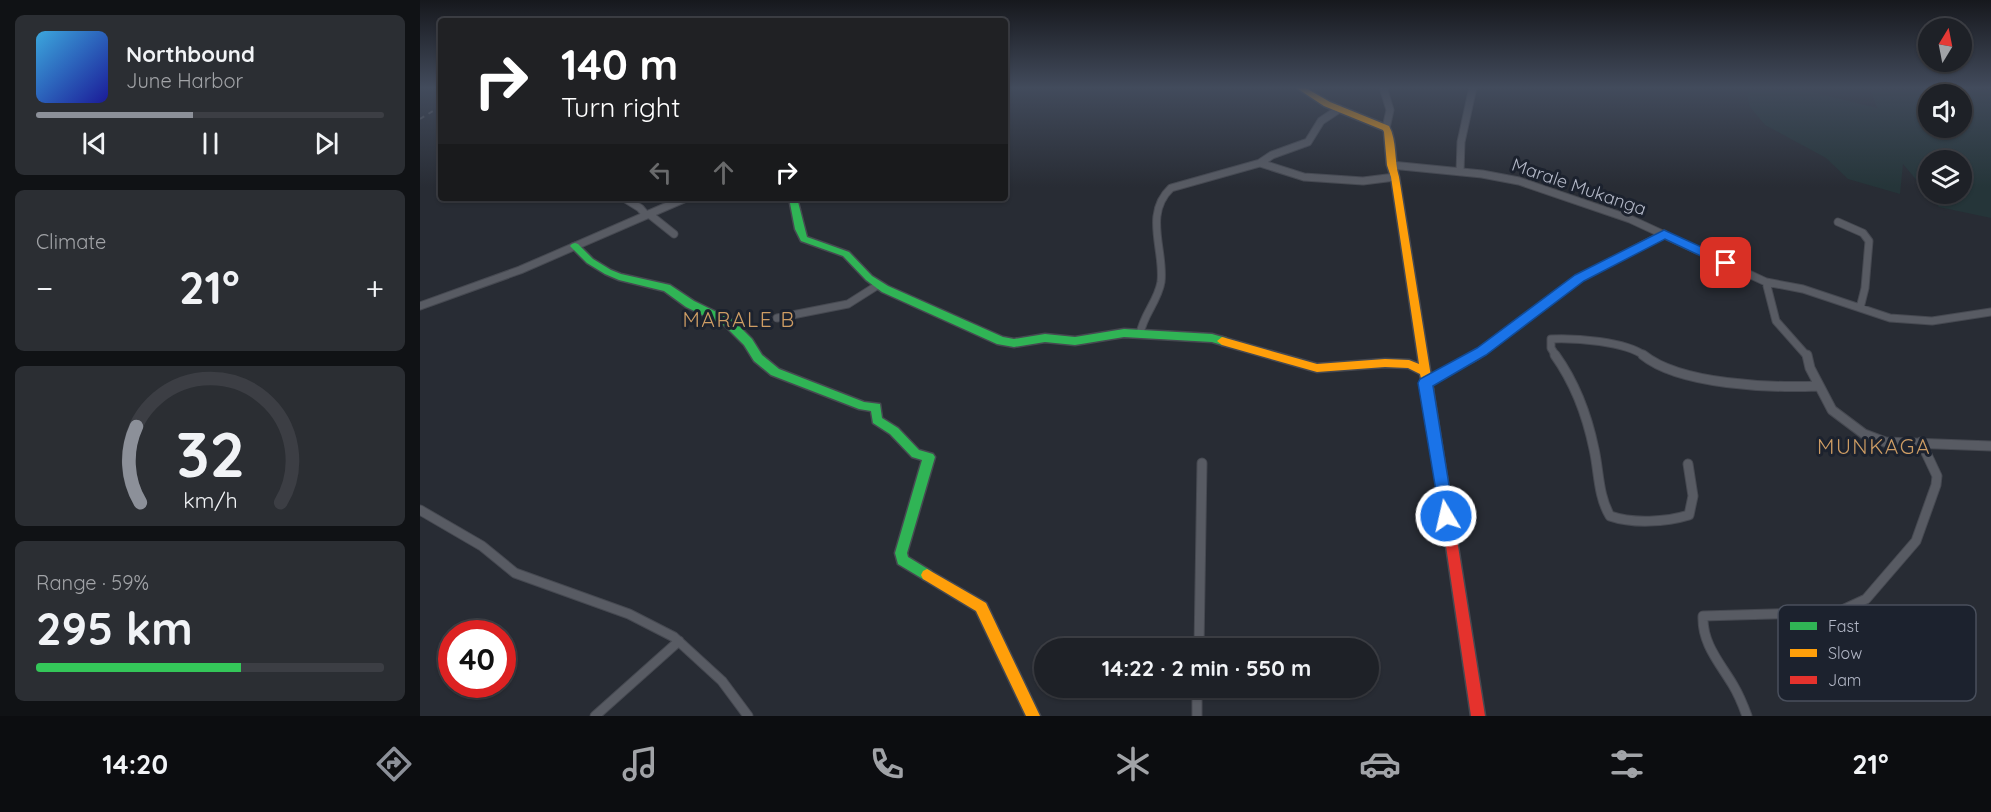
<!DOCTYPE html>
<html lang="en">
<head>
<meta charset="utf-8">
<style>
	body { margin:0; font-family:Quicksand,sans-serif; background:#2b2e33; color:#f1f3f6; height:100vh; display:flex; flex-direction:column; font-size:22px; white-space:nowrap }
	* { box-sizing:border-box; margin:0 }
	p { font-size:20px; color:#a1a3a7 }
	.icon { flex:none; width:33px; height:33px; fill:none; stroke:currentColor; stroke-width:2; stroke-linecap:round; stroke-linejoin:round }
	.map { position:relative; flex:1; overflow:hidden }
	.side { display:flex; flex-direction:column; gap:15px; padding:15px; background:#101215; width:420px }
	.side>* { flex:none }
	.banner { position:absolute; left:18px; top:18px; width:570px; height:183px; border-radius:6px; box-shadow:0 2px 4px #0004,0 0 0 2px #3c3e44; background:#202124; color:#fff; overflow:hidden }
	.needle { width:39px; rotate:10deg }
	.tools { position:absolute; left:1498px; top:18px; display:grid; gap:12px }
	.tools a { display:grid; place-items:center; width:54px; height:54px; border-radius:50%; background:#1e2127; box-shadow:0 2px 4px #0004,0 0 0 2px #3c3e44; font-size:30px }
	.speed { position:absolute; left:18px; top:620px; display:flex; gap:12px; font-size:30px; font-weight:700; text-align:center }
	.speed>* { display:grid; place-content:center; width:78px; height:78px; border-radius:50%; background:#1e2127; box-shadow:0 2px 4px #0004,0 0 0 2px #3c3e44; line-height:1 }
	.speed .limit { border:9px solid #d22; background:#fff; color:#111 }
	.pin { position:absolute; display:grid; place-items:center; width:51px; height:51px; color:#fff; margin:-26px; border-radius:12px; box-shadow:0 3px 9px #0006 }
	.me { position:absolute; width:66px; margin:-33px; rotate:351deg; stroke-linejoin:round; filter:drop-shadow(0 0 4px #0008) }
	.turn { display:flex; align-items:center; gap:21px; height:126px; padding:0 24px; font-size:27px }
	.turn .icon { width:78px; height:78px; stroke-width:2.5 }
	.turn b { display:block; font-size:42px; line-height:51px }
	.lanes { display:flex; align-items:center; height:57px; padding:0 24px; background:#0003; justify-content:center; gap:30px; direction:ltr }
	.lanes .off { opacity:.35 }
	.big { font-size:45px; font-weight:800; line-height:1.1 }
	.side .widget { flex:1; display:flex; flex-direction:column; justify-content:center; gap:9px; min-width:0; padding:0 21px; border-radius:9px; background:#2b2e33 }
	.side .dial { align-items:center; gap:0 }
	.dial svg { height:156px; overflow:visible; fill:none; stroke:#3c3e44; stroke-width:7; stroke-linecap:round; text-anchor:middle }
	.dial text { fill:#f1f3f6; stroke:none }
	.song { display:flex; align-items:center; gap:18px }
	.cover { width:72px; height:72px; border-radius:9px; background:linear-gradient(135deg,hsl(200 70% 55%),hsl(240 70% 35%)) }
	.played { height:6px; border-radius:3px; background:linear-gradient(90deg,#8c9099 45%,#3c3e44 45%) }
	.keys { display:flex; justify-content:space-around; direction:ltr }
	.heat { display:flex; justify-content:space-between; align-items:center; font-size:33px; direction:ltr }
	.charge { height:9px; border-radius:4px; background:linear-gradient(90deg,#34c759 59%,#3c3e44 0) }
	.trip { position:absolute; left:614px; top:638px; width:345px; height:60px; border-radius:30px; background:#1e2127; box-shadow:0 2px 4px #0004,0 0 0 2px #3c3e44; font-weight:800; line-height:60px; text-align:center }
	.dock { display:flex; height:96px; justify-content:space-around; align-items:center; background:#0c0d10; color:#a1a3a7 }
	.dock .icon { width:42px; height:42px }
	.dock .current { color:#8c9099 }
	.dock b { font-size:27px; color:#f1f3f6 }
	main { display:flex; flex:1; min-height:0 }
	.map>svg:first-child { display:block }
	.green { fill:#253539; fill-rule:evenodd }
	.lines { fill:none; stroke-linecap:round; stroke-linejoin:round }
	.street-far1-casing { stroke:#464951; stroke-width:9 }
	.street-casing { stroke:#464951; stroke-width:11 }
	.fast-casing { stroke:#464951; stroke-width:3 }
	.slow-casing { stroke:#464951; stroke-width:3 }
	.jam-casing { stroke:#464951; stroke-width:3 }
	.street-far1 { stroke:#585b63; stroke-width:7 }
	.street { stroke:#585b63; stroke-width:9 }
	.fast { fill:#30b455; fill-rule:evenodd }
	.slow { fill:#ff9f0a; fill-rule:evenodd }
	.jam { fill:#e5322d; fill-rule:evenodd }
	.rail { stroke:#575a60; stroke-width:2; stroke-dasharray:5 5; stroke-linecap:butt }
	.route { fill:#1a73e8; stroke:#114b97; stroke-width:1.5 }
	.labels { text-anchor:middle; stroke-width:6; stroke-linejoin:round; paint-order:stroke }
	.street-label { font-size:18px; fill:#b2b7c6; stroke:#1c222e }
	.quarter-label { font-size:21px; letter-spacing:1.5px; fill:#ce9d64; stroke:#1c222e }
	.key { fill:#1c222e; stroke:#494f5c; stroke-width:1.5 }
	.key-label { font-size:16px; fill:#b2b7c6 }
</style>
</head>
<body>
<main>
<section class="side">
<div class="widget">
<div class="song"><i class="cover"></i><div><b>Northbound</b><p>June Harbor</p></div></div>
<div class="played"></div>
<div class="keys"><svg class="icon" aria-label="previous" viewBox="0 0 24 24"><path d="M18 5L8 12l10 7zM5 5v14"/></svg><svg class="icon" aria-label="pause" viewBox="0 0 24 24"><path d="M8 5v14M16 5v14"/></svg><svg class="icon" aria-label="next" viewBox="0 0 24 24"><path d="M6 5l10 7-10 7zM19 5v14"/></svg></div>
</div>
<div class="widget"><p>Climate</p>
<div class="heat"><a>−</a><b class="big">21°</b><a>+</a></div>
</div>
<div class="widget dial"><svg viewBox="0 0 100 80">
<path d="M14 69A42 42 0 1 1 86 69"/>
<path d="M14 69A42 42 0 0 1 12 30" stroke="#8c9099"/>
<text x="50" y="56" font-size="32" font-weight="700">32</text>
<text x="50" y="72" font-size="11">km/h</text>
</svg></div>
<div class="widget"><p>Range · 59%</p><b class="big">295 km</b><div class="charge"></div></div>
</section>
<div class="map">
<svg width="1571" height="716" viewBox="0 0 1571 716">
	<rect width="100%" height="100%" fill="#282c34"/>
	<!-- green -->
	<path class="green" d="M1333,87H1373L1457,108L1449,87H1571V218L1519,207L1483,164L1480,194L1428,179L1406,158L1345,125L1330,107L1327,95ZM1509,94H1542V128H1509ZM1509,160H1542V194H1509Z"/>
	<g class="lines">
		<defs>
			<path id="street-far1" d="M963,87L970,110L966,128
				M840,163L852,155L888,142L901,121L919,109
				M971,165L1062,174L1099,181L1210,219L1346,282L1383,289L1470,318L1512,321L1571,312
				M1040,172L1041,142L1053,87
				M204,198L220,208L226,215
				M229,214L254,234
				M1418,222L1443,233L1449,241L1445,288L1440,308
				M1346,282L1356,321L1387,356
				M0,306L100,270L266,198
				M357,318L428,304L458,285
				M720,334C723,315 738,301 741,282C745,251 723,214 751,188L840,163L884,177L943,181L975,177
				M1055,356L1159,278L1244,234
				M1136,356L1131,348V339C1155,338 1205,341 1225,356"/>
			<path id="street" d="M1135,355C1155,383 1167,415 1174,449C1179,471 1178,496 1190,516C1213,524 1246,522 1269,515L1273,496L1268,464
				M1223,355C1260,385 1351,388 1398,386
				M1387,355L1390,368L1412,410L1444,434L1465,442L1571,446
				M1005,383L1057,355
				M0,510L62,546L95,573L209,614L254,637L302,681L328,716
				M779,648L782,463
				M777,687V716
				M175,716L259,641
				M1327,716C1323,705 1319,695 1313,685C1300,663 1282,644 1283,616L1418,612L1446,599L1496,541L1516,485L1517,476L1501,442"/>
			<path id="fast" d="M369,198H377L387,237L429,252L452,276L468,286L583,337L594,339L625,334L655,337L704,329L792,334L806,338L807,341L802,345L792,342L704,337L655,345L625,342L594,347L577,344L462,292L446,280L423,256L381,241L375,229Z
				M155,243L158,244L173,259L191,270L201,274L250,285L274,301L313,320L332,339L342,355L359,369L444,402L460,404L462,418L478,428L499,450L513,454L515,457L487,553L488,557L511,571L513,575L511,579L507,581L503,579L478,564L475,553L502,460L492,457L470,434L453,423L451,411L439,409L351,375L334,361L324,345L305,326L266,307L244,291L199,280L185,274L167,263L150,246L152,244Z"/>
			<path id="slow" d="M875,87H884L910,102L969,126C977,140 974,161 979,177L1013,389L1012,392H1004L1000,374L988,368L965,367L897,372L802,345L797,341L802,337L897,364L965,359L989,360L999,364L971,177L967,165L964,132L963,130L904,106Z
				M507,569L566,603L620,716H606L556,611L503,579L501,575L503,571Z"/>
			<path id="jam" d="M1008,385L1012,386L1013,389L1065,716H1051L1003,389L1004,386Z"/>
		</defs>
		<!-- street-far1 casing -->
		<use href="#street-far1" class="street-far1-casing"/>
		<!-- street casing -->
		<use href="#street" class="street-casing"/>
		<!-- fast casing -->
		<use href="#fast" class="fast-casing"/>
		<!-- slow casing -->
		<use href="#slow" class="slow-casing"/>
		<!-- jam casing -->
		<use href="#jam" class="jam-casing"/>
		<!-- street-far1 -->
		<use href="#street-far1" class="street-far1"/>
		<!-- street -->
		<use href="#street" class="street"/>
		<!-- fast -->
		<use href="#fast" class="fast"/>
		<!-- slow -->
		<use href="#slow" class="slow"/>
		<!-- jam -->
		<use href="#jam" class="jam"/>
		<!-- rail -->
		<path class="rail" d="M0,119L21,106"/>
	</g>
	<!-- sky -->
	<linearGradient id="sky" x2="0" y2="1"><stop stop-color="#16181d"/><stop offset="0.47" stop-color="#424b5c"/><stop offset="1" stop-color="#424b5c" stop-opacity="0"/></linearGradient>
	<rect width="1571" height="187" fill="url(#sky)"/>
	<!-- route -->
	<path class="route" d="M1244,230L1310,260L1312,263L1306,267L1302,266L1245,239L1164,281L1066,355L1013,386L1034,516L1032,521L1026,523L1021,521L998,383L1000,379L1057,348L1155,275Z"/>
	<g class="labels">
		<!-- street labels -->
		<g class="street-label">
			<text transform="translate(1159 187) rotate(19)" y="6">Marale Mukanga</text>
		</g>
		<!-- quarter labels -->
		<g class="quarter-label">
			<text x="319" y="327">MARALE B</text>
			<text x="1454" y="454">MUNKAGA</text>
		</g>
	</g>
	<!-- legend -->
	<rect x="1358" y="605" width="198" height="96" rx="9" class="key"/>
	<rect x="1370" y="622" width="27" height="8" fill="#30b455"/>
	<rect x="1370" y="649" width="27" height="8" fill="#ff9f0a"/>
	<rect x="1370" y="676" width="27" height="8" fill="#e5322d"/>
	<g class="key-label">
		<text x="1408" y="632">Fast</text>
		<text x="1408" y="659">Slow</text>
		<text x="1408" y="686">Jam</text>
	</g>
</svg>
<div class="tools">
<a><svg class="needle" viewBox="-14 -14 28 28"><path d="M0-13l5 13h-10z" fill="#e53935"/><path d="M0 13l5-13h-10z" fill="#a1a3a7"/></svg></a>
<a><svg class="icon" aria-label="sound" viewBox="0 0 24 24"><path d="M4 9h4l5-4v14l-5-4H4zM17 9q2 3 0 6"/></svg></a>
<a><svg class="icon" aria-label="layers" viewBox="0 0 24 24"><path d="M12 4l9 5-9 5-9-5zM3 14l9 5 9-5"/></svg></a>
</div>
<div class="speed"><div class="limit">40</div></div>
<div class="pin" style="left:1306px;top:263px;background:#d93025"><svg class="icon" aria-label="arrive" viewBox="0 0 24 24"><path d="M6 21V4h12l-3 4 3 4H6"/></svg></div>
<svg class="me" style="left:1026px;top:516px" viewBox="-20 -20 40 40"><circle r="17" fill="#1a73e8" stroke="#fff" stroke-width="3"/><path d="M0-11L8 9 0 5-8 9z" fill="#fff"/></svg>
<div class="trip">14:22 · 2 min · 550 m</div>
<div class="banner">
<div class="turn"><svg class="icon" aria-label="right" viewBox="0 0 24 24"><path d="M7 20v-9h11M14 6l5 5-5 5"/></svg><div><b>140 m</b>Turn right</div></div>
<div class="lanes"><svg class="icon off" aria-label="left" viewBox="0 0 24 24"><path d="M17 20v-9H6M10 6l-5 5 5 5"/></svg><svg class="icon off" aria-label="ahead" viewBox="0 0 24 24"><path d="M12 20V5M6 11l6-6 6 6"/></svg><svg class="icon" aria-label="right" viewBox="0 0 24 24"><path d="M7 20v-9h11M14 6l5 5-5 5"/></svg></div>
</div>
</div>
</main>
<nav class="dock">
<b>14:20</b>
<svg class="icon current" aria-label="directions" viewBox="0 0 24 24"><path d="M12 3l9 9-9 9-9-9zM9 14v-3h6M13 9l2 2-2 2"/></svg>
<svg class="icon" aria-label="music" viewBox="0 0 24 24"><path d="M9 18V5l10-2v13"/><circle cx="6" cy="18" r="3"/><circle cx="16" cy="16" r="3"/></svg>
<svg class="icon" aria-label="phone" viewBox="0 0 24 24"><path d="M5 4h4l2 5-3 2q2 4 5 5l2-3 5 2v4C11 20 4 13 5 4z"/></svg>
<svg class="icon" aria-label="climate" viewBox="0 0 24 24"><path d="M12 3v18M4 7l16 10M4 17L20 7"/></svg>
<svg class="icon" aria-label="car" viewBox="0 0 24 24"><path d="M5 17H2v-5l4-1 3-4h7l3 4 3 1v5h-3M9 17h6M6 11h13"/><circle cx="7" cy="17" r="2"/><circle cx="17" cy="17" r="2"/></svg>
<svg class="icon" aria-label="filters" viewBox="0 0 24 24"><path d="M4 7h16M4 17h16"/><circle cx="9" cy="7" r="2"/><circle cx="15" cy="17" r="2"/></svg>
<b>21°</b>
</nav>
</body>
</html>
